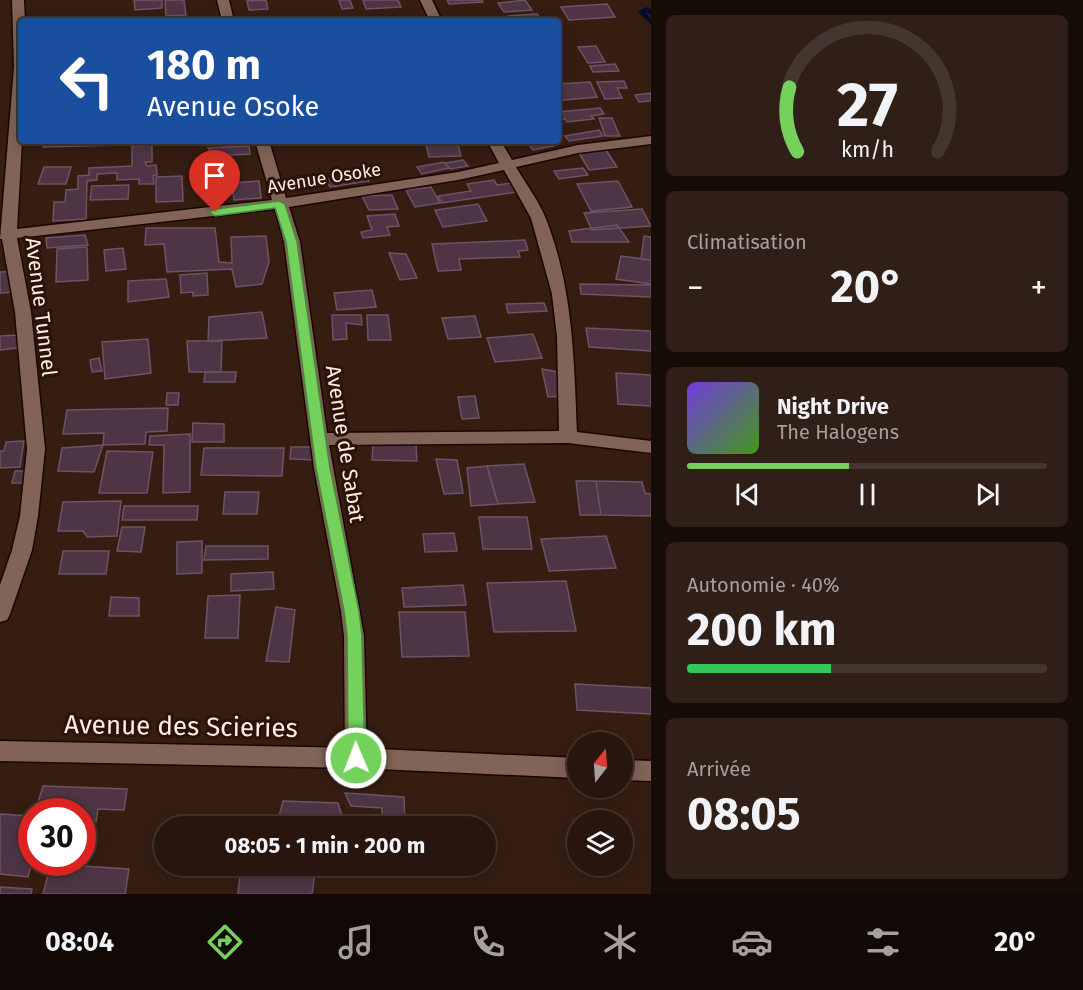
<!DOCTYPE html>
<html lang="fr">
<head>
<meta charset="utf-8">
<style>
	body { margin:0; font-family:"Fira Sans",sans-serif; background:#301f17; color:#f1f3f6; height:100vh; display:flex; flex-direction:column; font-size:22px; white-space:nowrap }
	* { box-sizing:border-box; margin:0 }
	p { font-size:20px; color:#a59f9e }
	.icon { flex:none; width:33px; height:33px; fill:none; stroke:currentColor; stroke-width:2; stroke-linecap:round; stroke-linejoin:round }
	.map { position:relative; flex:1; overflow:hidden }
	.panel { display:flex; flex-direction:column; gap:15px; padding:15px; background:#160c08; width:432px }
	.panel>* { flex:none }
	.guide { position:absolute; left:18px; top:18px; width:543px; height:126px; border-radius:6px; box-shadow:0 3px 15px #0003,0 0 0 2px #44352e; background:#1a4fa0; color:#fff; overflow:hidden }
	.needle { width:39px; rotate:17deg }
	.buttons { position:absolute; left:567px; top:732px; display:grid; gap:12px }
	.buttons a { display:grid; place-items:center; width:66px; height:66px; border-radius:50%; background:#28160e; box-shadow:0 3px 15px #0003,0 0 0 2px #44352e; font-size:30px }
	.speed { position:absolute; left:18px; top:798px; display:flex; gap:12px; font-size:30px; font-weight:700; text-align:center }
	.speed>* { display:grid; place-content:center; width:78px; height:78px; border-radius:50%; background:#28160e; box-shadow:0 3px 15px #0003,0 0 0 2px #44352e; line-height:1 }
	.speed .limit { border:9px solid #d22; background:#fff; color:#111 }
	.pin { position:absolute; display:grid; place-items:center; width:51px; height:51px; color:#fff; margin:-62px -26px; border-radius:50% 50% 50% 0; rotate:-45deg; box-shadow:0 0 6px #0007 }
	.pin .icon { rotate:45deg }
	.me { position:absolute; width:66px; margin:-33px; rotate:359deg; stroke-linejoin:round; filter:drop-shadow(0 0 4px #0008) }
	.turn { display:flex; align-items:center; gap:21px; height:126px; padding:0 30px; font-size:27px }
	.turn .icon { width:78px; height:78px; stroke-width:2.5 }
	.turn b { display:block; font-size:42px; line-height:51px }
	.big { font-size:45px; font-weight:700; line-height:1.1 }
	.panel .tile { flex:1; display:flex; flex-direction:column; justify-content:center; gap:9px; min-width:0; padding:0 21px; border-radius:9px; background:#301f17 }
	.panel .dial { align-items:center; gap:0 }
	.dial svg { height:156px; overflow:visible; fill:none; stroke:#44352e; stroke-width:7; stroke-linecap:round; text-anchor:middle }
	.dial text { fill:#f1f3f6; stroke:none }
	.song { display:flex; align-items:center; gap:18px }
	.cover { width:72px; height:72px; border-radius:9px; background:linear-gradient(135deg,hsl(260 70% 55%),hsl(100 70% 35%)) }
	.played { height:6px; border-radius:3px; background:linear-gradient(90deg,#74d25c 45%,#44352e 45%) }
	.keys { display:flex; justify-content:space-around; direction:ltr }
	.heat { display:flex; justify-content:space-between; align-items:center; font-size:33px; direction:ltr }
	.charge { height:9px; border-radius:4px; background:linear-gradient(90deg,#34c759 40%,#44352e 0) }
	.trip { position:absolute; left:154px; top:816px; width:342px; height:60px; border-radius:30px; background:#28160e; box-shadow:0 3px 15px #0003,0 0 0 2px #44352e; font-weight:700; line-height:60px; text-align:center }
	.dock { display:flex; height:96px; justify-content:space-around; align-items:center; background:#100906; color:#a59f9e }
	.dock .icon { width:42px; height:42px }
	.dock .on { color:#74d25c }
	.dock b { font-size:27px; color:#f1f3f6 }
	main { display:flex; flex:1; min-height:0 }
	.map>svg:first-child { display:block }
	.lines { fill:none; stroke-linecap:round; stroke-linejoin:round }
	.stream { fill:#000c2b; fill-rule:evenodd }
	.building { fill:#4e3546; stroke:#6d5364; stroke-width:1.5 }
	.street-casing { stroke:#1c0601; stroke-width:3 }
	.secondary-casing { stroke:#1c0601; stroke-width:3 }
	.street { fill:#816357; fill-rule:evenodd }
	.secondary { fill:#816357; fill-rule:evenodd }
	.route { fill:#74d25c; stroke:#4b883c; stroke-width:1.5 }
	.labels { text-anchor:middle; stroke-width:6; stroke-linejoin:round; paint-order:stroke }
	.far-street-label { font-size:18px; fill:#ffede6; stroke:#2b1309 }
	.street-label { font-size:21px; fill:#ffede6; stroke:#2b1309 }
	.near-street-label { font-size:26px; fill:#ffede6; stroke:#2b1309 }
</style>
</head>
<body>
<main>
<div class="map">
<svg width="651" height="894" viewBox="0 0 651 894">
	<rect width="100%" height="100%" fill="#351d12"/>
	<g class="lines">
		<!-- stream -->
		<path class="stream" d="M646,7L651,10V15L645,12L651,19V24L638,12Z"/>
	</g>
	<!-- building -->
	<path class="building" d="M134,0H162V8L135,10Z
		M165,0H184L186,15L166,16Z
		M266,0L268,9L249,10L247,1Z
		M339,0H350L353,8L342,9Z
		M363,0H398L401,7L366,9Z
		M447,0H482L483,2L449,4Z
		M525,0L532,10L504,12L498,3Z
		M607,4L615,17L569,20L561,7Z
		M537,14L542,21H511L508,16Z
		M596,46L605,62L588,63L578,47Z
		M615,64L619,71L593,72L590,66Z
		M624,81L627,88H617L622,98L605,99L597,82Z
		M590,82L597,97L565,100L558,99V84Z
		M651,93V101L639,102L635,95Z
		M600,108L604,114L591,116L594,119L567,122L565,119L558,120V112Z
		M599,118H612L620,136H605Z
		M599,130L603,136L569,141L565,136Z
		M45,141H133L123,145L43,147Z
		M425,141H457L461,156L429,157Z
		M548,141L553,146L533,150L528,144Z
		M152,145V162H145L147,166L156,165L157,175L153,176L154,184H139V179L117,180V173L97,174V180L87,181L86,219L53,221L54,202H65L66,190L78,189V176L89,175V168L132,166V146Z
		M249,146L250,154L213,156L208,148Z
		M606,150L617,167L589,170L579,153Z
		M463,160L468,166L450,169L445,163Z
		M444,162L449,168L422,174L417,167Z
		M219,164L220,172L194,173L195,165Z
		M44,167H71L66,184H38Z
		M583,168L588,175L559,179L554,171Z
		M365,174L369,181L330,187L326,179Z
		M182,176L183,201L156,202V177Z
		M494,180L497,185L511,183L517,192L442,203L438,196L471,191L467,184Z
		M259,181L261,198L234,200L232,183Z
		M618,181L632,207L591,211L577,184Z
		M129,185L128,199L90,200L92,186Z
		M431,187L440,203L415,207L406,190Z
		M392,195L398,209L369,210L362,196Z
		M478,204L487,221L443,227L435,210Z
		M642,209L651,226L592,230L584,213Z
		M395,214L399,226L387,227L390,235L363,238L361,232L372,230L367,216Z
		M617,225L629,242H572L569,231Z
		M146,228H215L219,262L232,263L231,237L266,236L269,262L262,284L236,287L232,269L167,272L164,244L145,245Z
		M85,235L88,245L47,248L46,238Z
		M644,236L651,237V260L641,259Z
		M525,240L528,250L518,251L520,257L459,259L461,270L438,271L432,244Z
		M87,247L88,280L56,282L57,249Z
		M123,248L126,269L106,271L104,250Z
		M389,253L406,254L417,278L400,280Z
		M621,256L651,260V284L616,279Z
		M15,271V292L0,293V272Z
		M207,273L208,295L193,296V292L181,293L180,275Z
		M166,279L169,297L128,302V281Z
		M580,284L651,285V297L581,294Z
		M372,290L376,307L337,310L334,293Z
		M544,303L547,311L508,313L506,304Z
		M262,312L267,338L208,341L209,317Z
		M332,315H361L362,325L346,323L347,339L333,340Z
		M367,315H388L391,340H368Z
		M475,316L481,337L448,339L442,318Z
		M586,328L651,331V351L589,347Z
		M533,334L542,358L495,362L487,338Z
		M17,335V348L0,350V336Z
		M148,339L151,373L105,379L102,342Z
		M187,341H222L221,372H189Z
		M99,358L102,371L92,372L90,360Z
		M542,369L558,372L564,396L548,397Z
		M205,372H236L235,382H204Z
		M616,373L651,375V406L618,404Z
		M167,393H179L178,405H166Z
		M475,396L479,418L462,419L458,397Z
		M168,408L167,431L146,432L145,444L103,445L104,433L63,434L67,410Z
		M193,423L224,424V442H192Z
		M190,434V492L163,493L164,445H149L150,436Z
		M24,441L20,467L0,468V451H4L6,442Z
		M373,443L416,444L417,461L372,460Z
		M103,445L94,472L58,471L62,448Z
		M291,447H316L315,460L290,459Z
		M204,448H284L282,476L201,475Z
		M107,451L153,452L147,493H99Z
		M436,459L457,460L463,493L444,494Z
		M524,464L535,502L498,504L487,466Z
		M487,466L498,504L471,506L467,468Z
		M15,471H32L29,483H12Z
		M576,481H596L601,515H580Z
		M596,481L642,482L645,493L651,494V516L601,515Z
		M225,492H259L257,514H223Z
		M121,501L117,536L87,537L83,531H58L63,502Z
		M124,506H198L197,520H122Z
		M479,517H527L532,549H483Z
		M122,527H145L141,552L117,551Z
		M454,533L457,551L425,552L423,534Z
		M606,536L616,568L549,571L541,539Z
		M202,541V573L177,574V542Z
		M206,546H268V559L204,560Z
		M63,551H109L106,574H59Z
		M273,572L274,589L231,591V574Z
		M566,581L576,631L494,632L487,583Z
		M463,585L466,605L404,607L402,588Z
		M240,595L238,638H205L208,596Z
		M111,597L139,598V616H109Z
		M276,607L295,610L289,662L266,661Z
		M399,612H465L469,656L402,657Z
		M575,684L651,688V714L577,710Z
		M43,786L127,789L124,810L98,809L96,822L82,823V812L36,809Z
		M345,793L404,797L405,826H382V808L351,806Z
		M283,801L338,803L343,819L279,816Z
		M0,814L32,816V862L28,877L0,874Z
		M51,864L129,869L125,894H43Z
		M241,866H316L312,894H238Z
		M331,866H346V875H330Z
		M0,887L32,889L31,894H0Z"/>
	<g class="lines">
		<defs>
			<path id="street" d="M12,0H24L25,21H21L22,141L17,229L272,200L255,141H269L286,198L458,172L499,163L487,141H501L512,160L578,145L651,136V144L578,153L516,167C526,184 539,201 546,219C573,288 574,359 577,432L651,441V453L568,443L329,445L364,636L367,758L364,765L356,768L348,765L345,758L344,636L341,611L314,468L284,242L275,209L17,238L31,312L45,449L38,516L32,550L10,614L7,620L0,622V585L12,550L20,516L27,449L15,312L2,239H0L14,67ZM504,170L531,218L552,294L557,337L559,431L327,433L300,242L289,207L458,180Z
				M217,0H229L234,21H222Z
				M420,0H432L442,21H430Z"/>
			<path id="secondary" d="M0,741L356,748L578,758V778L356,768L0,761Z
				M622,760L651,761V781L622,780Z"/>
		</defs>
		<!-- street casing -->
		<use href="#street" class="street-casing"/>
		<!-- secondary casing -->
		<use href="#secondary" class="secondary-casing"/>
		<!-- street -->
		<use href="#street" class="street"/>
		<!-- secondary -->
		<use href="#secondary" class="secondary"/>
	</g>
	<!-- route -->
	<path class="route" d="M279,201L285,204L297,242L330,468L359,611L362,636L365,758L362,763L356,765L350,763L348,758L347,636L344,611L316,468L286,242L275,208L215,216L209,212L215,209Z"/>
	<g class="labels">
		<!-- far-street labels -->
		<g class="far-street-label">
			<text transform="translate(324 178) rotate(-9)" y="6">Avenue Osoke</text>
		</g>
		<!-- street labels -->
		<g class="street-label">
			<text transform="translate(41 307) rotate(83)" y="7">Avenue Tunnel</text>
			<text transform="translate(345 444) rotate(81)" y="7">Avenue de Sabat</text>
		</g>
		<!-- near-street labels -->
		<g class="near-street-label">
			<text transform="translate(181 726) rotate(1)" y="9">Avenue des Scieries</text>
		</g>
	</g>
</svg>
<div class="buttons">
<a><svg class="needle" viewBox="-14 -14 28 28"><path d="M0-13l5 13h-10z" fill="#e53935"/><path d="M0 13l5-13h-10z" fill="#a59f9e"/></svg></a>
<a><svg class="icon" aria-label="layers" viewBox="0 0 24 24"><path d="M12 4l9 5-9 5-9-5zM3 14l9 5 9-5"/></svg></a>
</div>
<div class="speed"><div class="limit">30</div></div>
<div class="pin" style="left:215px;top:212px;background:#d93025"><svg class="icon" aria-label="arrive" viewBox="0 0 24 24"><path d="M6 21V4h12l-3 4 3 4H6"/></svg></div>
<svg class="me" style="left:356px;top:758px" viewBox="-20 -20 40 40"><circle r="17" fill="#74d25c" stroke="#fff" stroke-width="3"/><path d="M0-11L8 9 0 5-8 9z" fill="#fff"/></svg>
<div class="trip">08:05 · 1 min · 200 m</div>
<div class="guide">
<div class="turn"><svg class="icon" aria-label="left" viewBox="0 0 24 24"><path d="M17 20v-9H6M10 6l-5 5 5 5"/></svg><div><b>180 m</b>Avenue Osoke</div></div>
</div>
</div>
<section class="panel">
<div class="tile dial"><svg viewBox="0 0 100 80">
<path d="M14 69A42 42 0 1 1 86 69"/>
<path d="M14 69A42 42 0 0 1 10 36" stroke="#74d25c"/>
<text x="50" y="56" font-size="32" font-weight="700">27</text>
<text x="50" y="72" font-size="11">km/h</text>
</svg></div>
<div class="tile"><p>Climatisation</p>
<div class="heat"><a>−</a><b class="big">20°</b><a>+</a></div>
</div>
<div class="tile">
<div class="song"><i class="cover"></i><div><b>Night Drive</b><p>The Halogens</p></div></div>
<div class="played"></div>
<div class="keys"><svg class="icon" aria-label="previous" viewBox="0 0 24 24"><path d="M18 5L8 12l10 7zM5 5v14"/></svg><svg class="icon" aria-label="pause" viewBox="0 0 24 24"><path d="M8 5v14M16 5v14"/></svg><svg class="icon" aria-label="next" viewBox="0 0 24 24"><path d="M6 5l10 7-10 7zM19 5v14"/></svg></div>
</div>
<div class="tile"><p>Autonomie · 40%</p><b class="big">200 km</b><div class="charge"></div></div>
<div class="tile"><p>Arrivée</p><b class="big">08:05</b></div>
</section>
</main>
<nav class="dock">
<b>08:04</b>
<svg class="icon on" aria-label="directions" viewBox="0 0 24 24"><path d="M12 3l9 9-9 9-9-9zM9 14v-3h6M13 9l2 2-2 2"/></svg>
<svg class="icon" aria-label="music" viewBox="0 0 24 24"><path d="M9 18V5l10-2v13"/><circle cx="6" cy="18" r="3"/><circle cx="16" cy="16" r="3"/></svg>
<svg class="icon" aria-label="phone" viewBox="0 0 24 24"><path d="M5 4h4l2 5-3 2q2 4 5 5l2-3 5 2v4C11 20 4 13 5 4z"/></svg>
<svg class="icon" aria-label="climate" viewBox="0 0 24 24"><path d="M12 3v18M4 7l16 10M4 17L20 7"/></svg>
<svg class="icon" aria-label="car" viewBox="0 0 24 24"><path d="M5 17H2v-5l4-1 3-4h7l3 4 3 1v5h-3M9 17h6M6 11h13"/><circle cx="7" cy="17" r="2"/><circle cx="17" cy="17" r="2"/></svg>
<svg class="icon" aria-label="filters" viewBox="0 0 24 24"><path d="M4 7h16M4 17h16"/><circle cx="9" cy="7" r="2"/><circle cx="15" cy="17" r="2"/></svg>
<b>20°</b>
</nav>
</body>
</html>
